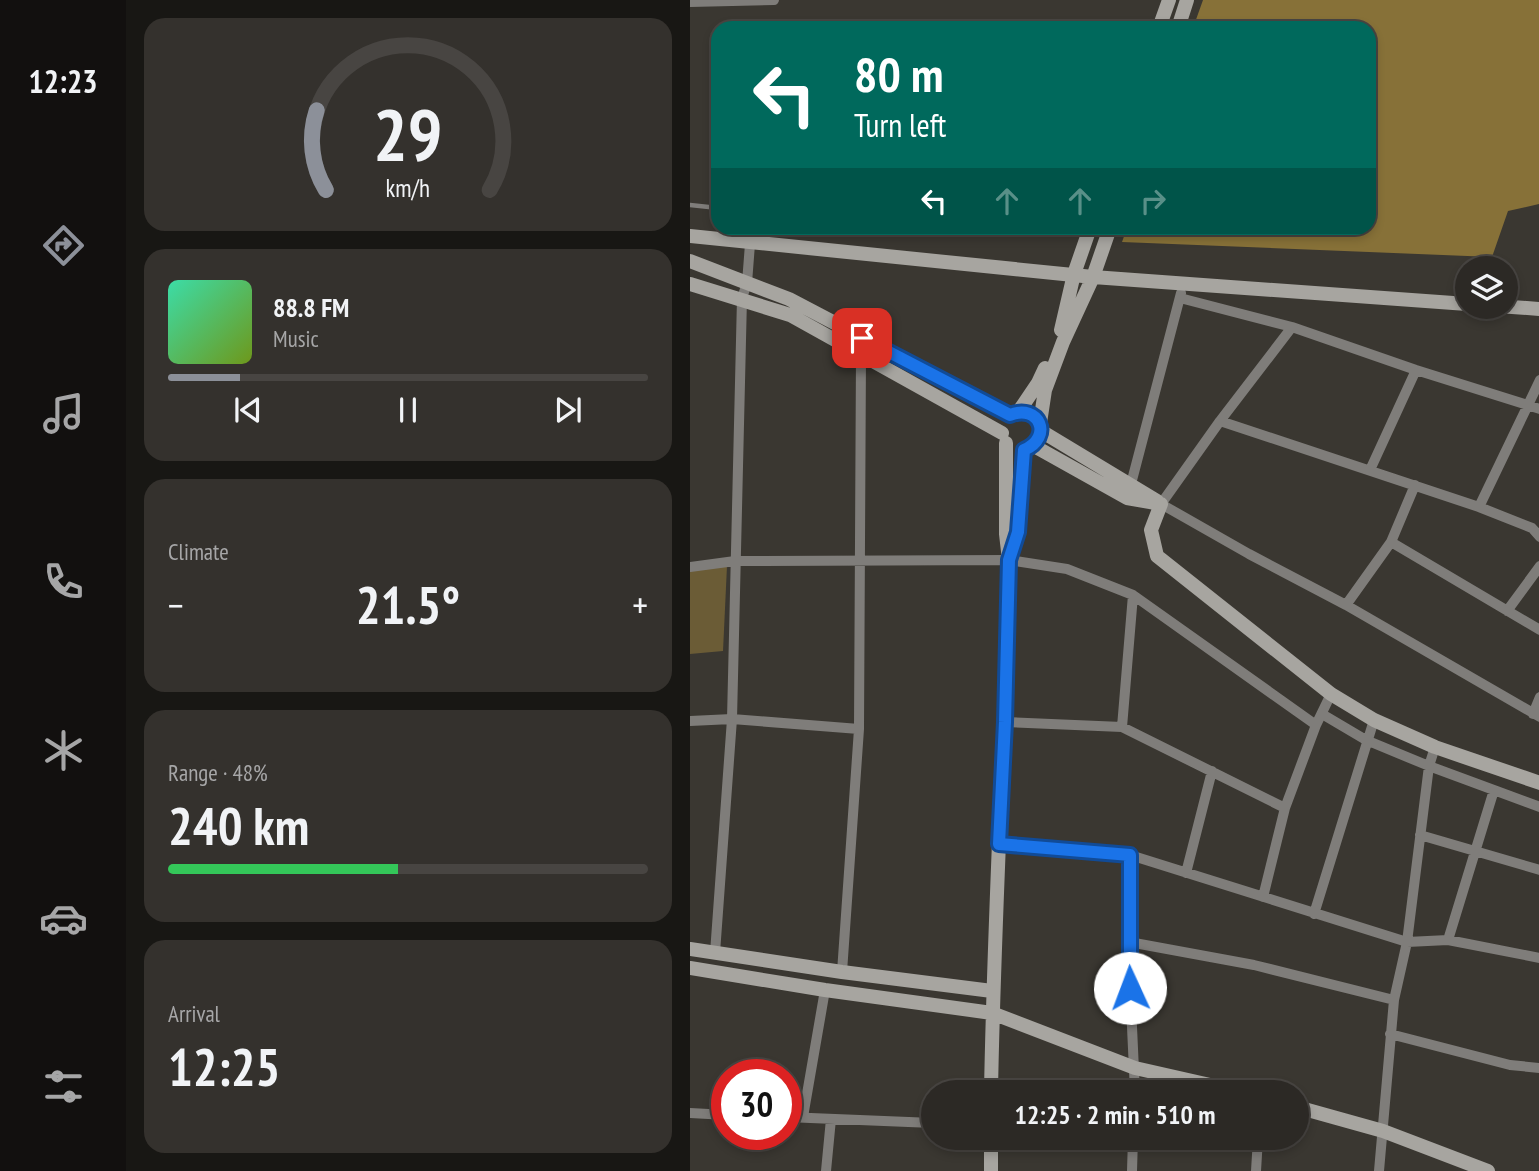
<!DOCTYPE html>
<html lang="en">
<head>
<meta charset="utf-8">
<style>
	body { margin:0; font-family:"PT Sans Narrow",sans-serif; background:#34312d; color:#f1f3f6; height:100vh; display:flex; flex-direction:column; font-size:26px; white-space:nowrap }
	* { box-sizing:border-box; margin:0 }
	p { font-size:23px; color:#a6a6a7 }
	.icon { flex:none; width:38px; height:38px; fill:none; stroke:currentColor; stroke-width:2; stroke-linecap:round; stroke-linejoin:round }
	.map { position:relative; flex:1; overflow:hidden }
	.sheet { display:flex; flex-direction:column; gap:18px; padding:18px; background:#181714; width:564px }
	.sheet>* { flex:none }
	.top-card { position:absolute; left:21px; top:21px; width:665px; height:214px; border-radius:21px; box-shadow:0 4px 10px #0003,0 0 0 2px #484542; background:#00695c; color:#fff; overflow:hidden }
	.fabs { position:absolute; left:765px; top:256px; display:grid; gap:14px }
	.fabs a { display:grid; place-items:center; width:63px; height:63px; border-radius:50%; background:#2c2925; box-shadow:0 4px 10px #0003,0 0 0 2px #484542; font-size:35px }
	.speed { position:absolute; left:21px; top:1059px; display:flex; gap:14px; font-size:35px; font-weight:700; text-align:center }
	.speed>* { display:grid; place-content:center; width:91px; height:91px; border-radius:50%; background:#2c2925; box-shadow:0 4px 10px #0003,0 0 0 2px #484542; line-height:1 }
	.speed .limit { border:10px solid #d22; background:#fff; color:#111 }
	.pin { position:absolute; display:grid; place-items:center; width:60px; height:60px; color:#fff; margin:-30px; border-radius:14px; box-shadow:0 4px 10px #0006 }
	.me { position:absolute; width:77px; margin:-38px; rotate:358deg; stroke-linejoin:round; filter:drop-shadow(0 0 5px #0008) }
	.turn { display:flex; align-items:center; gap:24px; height:147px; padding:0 28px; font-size:32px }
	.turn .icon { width:91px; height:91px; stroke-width:2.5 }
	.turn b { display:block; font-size:49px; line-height:60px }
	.lanes { display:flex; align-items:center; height:66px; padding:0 28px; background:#0003; justify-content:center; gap:35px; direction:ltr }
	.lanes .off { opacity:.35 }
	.big { font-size:52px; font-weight:600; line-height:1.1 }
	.sheet .card { flex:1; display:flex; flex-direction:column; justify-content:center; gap:10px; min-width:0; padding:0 24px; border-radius:21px; background:#34312d }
	.sheet .dial { align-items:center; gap:0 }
	.dial svg { height:182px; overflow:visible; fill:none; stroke:#484542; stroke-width:7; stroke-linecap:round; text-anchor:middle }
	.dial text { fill:#f1f3f6; stroke:none }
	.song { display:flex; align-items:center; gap:21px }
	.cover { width:84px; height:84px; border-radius:10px; background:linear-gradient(135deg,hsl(160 70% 55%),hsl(80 70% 35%)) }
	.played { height:7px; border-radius:4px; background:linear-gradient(90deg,#8c9099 15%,#484542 15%) }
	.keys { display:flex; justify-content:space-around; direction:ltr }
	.heat { display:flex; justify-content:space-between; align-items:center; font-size:38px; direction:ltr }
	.charge { height:10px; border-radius:5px; background:linear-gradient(90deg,#34c759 48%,#484542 0) }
	.trip { position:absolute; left:231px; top:1080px; width:388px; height:70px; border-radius:35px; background:#2c2925; box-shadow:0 4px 10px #0003,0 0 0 2px #484542; font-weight:600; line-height:70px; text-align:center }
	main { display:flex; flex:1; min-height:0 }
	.menu { display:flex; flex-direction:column; width:126px; justify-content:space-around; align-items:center; background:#12100f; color:#a6a6a7 }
	.menu .icon { width:49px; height:49px }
	.menu .on { color:#8c9099 }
	.menu b { font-size:32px; color:#f1f3f6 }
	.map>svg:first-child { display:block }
	.green { fill:#6b5c36 }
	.forest { fill:#877138 }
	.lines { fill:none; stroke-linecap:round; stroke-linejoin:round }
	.lane { stroke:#7f7d7a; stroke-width:4.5 }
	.street { stroke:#7f7d7a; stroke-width:10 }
	.secondary { stroke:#a7a5a0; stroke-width:14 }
	.route-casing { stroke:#114b97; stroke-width:18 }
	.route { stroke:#1a73e8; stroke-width:12 }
</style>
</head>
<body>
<main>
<nav class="menu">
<b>12:23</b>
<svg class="icon on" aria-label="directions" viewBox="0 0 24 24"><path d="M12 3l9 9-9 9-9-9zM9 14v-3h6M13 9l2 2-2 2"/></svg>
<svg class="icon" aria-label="music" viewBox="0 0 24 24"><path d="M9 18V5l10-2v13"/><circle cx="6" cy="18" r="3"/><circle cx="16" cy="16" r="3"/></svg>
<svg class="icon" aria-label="phone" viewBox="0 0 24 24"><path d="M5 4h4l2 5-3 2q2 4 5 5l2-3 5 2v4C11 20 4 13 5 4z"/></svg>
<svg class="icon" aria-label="climate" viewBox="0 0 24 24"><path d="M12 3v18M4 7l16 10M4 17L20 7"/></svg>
<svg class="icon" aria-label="car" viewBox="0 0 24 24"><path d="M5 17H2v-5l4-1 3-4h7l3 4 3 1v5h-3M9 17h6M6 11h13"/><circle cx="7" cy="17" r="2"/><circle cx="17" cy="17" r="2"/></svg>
<svg class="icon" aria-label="filters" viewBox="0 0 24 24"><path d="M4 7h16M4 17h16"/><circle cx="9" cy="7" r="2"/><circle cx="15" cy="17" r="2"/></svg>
</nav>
<section class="sheet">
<div class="card dial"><svg viewBox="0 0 100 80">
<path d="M14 69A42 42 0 1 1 86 69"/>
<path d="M14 69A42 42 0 0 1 10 34" stroke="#8c9099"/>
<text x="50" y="56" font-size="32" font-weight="700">29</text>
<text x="50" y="72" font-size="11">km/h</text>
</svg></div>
<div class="card">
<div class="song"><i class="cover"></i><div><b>88.8 FM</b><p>Music</p></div></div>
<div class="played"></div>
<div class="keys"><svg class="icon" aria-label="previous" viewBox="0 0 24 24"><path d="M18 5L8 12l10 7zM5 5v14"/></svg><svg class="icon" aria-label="pause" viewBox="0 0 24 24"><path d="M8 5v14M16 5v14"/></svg><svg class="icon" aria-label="next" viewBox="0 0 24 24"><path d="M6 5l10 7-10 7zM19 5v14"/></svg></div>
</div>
<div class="card"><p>Climate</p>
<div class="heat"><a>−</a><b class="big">21.5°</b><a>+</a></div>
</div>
<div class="card"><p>Range · 48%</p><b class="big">240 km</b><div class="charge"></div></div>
<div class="card"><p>Arrival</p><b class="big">12:25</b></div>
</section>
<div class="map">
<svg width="850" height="1171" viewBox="0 0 850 1171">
	<rect width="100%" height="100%" fill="#3a3731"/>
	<!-- green -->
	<path class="green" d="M37,566L33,651L0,654V571Z"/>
	<!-- forest -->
	<path class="forest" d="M513,0H849V204L818,211L802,257L432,242L437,228H679V28H503Z"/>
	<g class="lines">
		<!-- lane -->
		<path class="lane" d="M0,205L28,208
			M60,239L62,228"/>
		<!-- street -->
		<path class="street" d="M0,2L84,0
			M490,298L602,327L726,370L850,409
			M602,327L530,421L471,504L559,554L656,605L850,717
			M530,421L789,507L842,528L850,537
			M680,470L726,370
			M441,484L491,293
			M789,507L850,380
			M701,542L850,630
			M0,567L45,561L319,560L377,569L443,595L626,725
			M656,605L701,542L725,485
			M817,611L850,566
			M632,714L676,740L739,766L850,807
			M843,714L850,697
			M0,721L42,719L169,729
			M315,722L432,727L595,808
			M432,727L443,595
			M730,835L850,870
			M309,844L440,855L717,942L758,940L850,958
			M440,855L439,962L445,1092
			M496,873L522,771
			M573,897L595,808L626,725L641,694
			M624,914L684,720
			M758,940L804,790
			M439,942L564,965L704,1000
			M25,953L42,719L52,298L57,283L60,244
			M152,972L169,729L171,354
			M700,1034L820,1065L850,1068
			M0,1113L37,1115
			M96,1117L243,1123
			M113,1117L135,990
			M136,1171L141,1119
			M442,1171L443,1138
			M566,1171L568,1138
			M689,1171L704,1000L717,942L739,766L745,747"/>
		<!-- secondary -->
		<path class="secondary" d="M469,28L479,0
			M488,28L497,0
			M0,236L403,277L777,304
			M0,261L99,299L320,415
			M0,284L100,315L312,433
			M808,306L850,309
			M371,330L384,274L400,228
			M329,411L348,383L355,368
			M350,423L355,390L373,342L403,277L420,228
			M351,431L467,501
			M344,446L437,498L471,504
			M471,504L461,530L467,556L641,694L684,720L745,747L850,783
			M321,556L328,532L334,450
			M0,949L152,972L302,991
			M0,968L135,990L302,1013L445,1068L551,1092
			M301,1092C304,915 315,738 319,560L316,534V443
			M607,1107L693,1131L798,1171
			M301,1138V1171"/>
	</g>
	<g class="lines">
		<defs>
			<path id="route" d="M172,338L320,415C349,403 364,437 334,450L328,532L319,560L315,722L309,844L440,855V988"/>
		</defs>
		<!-- route casing -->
		<use href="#route" class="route-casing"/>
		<!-- route -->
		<use href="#route" class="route"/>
	</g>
</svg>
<div class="fabs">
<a><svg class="icon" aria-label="layers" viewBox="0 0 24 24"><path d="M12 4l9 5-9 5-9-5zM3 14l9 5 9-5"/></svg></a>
</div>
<div class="speed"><div class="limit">30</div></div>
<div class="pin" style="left:172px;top:338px;background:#d93025"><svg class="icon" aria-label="arrive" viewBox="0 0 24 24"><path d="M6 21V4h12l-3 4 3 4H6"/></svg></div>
<svg class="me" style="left:440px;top:988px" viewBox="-20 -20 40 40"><circle r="19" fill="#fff"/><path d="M0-13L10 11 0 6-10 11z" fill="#1a73e8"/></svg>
<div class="trip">12:25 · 2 min · 510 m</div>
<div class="top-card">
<div class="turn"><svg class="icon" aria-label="left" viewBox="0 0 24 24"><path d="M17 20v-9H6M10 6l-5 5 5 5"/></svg><div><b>80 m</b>Turn left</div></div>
<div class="lanes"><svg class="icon" aria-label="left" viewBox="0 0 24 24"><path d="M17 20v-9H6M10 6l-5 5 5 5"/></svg><svg class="icon off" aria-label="ahead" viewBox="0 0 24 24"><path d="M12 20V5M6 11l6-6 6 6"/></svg><svg class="icon off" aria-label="ahead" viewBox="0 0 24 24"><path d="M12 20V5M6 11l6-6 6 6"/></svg><svg class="icon off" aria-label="right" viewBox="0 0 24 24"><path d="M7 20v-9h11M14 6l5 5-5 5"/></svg></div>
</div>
</div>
</main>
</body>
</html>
